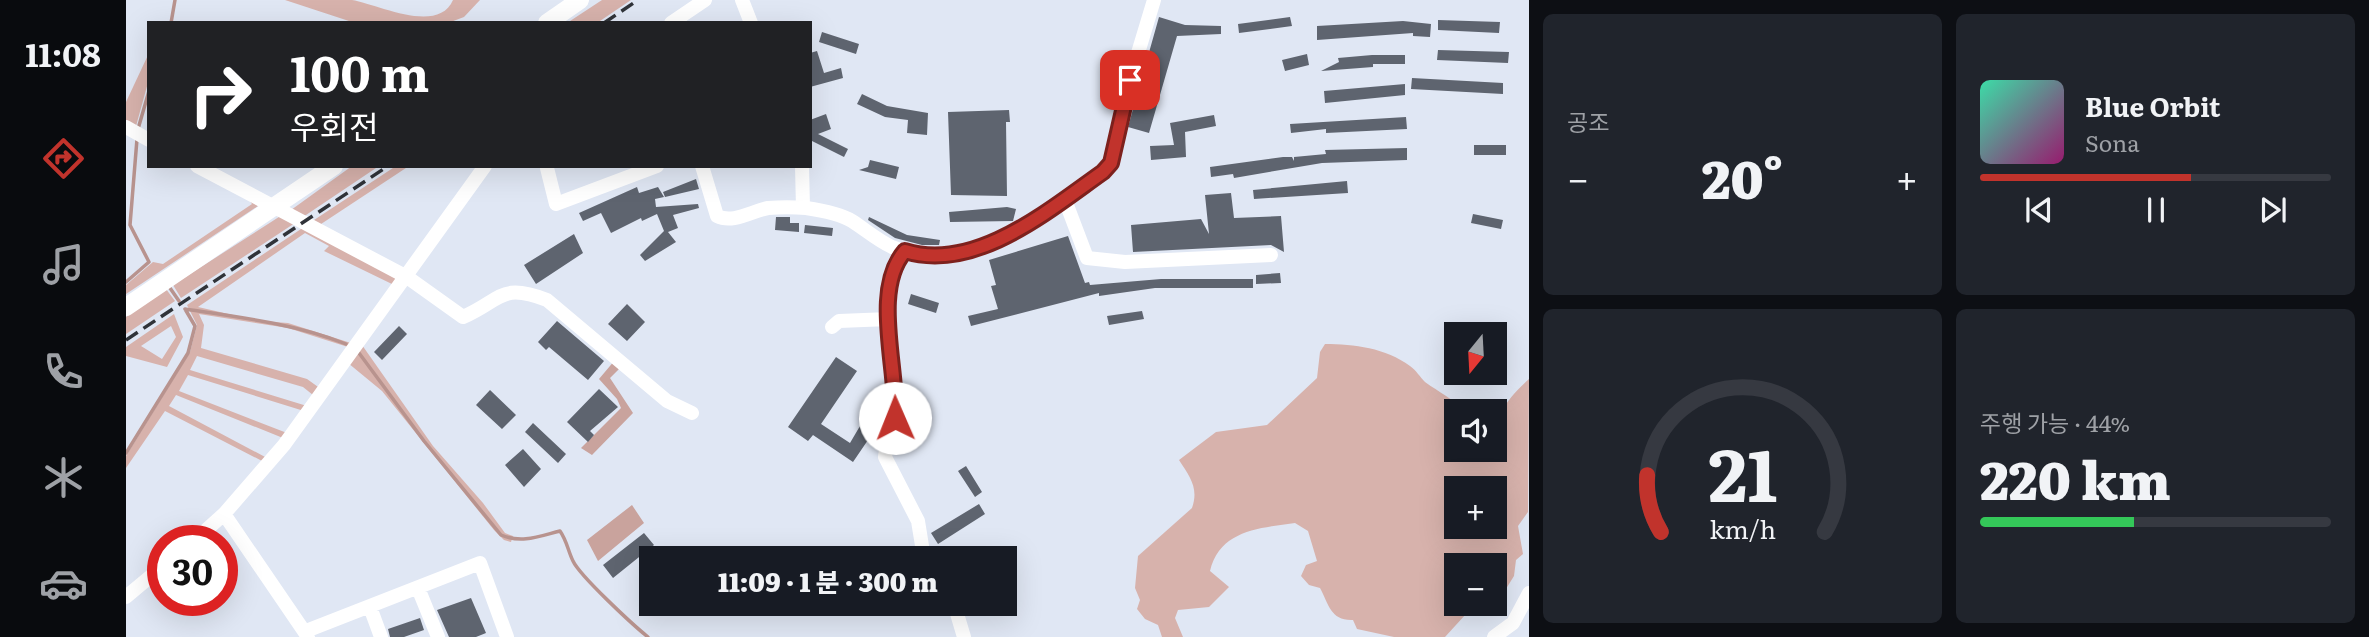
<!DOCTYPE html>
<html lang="ko">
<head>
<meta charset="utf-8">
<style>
	body { margin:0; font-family:Literata,"Noto Sans KR",serif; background:#20242c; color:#f1f3f6; height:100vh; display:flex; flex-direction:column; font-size:26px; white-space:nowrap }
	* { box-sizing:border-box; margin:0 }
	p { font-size:23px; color:#9ea1a6 }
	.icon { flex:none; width:38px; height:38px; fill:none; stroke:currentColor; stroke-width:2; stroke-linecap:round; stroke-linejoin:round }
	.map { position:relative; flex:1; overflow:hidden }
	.panel { display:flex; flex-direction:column; gap:14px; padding:14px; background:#0d0f14; width:840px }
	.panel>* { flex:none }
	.top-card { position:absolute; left:21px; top:21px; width:665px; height:147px; border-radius:0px; box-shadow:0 7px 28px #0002; background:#202124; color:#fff; overflow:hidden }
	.needle { width:46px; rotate:198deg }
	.tools { position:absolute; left:1318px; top:322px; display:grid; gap:14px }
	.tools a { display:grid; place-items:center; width:63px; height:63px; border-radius:0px; background:#171b24; box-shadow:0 7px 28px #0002; font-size:35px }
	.speed { position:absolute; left:21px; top:525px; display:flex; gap:14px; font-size:35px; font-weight:700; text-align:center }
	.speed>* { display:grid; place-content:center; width:91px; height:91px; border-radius:50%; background:#171b24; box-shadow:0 7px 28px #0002; line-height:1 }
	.speed .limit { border:10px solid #d22; background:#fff; color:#111 }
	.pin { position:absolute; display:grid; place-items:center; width:60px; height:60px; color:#fff; margin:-30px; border-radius:14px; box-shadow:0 4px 10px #0006 }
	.me { position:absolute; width:77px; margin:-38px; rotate:359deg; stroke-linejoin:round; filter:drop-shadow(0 0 5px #0008) }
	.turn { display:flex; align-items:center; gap:24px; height:147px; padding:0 28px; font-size:32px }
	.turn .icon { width:91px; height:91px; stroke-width:2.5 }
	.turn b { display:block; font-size:49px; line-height:60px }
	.big { font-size:52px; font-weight:800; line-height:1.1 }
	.panel .card { flex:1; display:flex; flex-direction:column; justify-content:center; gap:10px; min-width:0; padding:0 24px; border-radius:10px; background:#20242c }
	.panel .dial { align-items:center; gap:0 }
	.dial svg { height:182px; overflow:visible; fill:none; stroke:#363941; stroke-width:7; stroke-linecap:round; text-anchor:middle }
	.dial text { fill:#f1f3f6; stroke:none }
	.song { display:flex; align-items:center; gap:21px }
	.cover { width:84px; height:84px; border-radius:10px; background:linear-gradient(135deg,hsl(160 70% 55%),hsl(320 70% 35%)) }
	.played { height:7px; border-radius:4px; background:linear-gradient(90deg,#c1332c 60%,#363941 60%) }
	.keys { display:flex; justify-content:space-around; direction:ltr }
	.heat { display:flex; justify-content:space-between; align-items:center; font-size:38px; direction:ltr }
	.charge { height:10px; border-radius:5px; background:linear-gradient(90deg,#34c759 44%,#363941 0) }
	.panel .tiles { flex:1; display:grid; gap:14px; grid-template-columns:repeat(2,1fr) }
	.trip { position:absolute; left:513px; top:546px; width:378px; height:70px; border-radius:0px; background:#171b24; box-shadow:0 7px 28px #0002; font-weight:800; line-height:70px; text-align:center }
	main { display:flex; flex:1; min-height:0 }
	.dock { display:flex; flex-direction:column; width:126px; justify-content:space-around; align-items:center; background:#090b0e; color:#9ea1a6 }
	.dock .icon { width:49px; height:49px }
	.dock .on { color:#c1332c }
	.dock b { font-size:32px; color:#f1f3f6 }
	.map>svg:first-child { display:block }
	.green { fill:#d7b2ac; fill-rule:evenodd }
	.forest { fill:#c9a39d }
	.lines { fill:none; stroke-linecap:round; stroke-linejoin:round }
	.stream { stroke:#b8938e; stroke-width:3.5 }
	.building { fill:#5e646f }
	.minor { stroke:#fff; stroke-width:14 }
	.major { stroke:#fff; stroke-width:18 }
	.rail { stroke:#303339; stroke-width:3.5; stroke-dasharray:14 7; stroke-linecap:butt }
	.route-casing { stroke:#7d211d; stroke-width:18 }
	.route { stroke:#c1332c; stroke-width:12 }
</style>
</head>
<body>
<main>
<nav class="dock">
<b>11:08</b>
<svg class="icon on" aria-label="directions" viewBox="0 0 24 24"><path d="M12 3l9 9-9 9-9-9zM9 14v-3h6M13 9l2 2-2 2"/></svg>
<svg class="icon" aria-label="music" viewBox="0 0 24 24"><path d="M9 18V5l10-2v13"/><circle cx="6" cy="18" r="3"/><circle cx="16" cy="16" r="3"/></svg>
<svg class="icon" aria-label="phone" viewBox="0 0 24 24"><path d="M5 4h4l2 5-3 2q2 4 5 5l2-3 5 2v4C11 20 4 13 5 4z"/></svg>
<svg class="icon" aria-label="climate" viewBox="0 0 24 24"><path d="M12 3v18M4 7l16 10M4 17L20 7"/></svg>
<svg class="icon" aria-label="car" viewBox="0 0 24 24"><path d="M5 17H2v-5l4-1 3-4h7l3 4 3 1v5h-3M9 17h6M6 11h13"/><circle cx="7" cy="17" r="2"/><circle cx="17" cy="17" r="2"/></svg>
</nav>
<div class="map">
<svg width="1403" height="637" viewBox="0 0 1403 637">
	<rect width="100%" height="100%" fill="#e0e7f4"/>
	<!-- green -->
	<path class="green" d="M159,0C180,0 205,0 226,0C251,4 312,35 327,0H354L338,17L322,23H229Z
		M476,0H505L471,23H441Z
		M23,53V79L10,126L0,120V102Z
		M226,166H253L177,217L165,210Z
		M270,166H283L192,226L185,222Z
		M121,197L132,206L0,294V285L27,262L37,264L126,204Z
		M156,215L169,223L55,298L47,285Z
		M178,227L271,278L268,285L198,251L203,246L179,233L72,307L133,321L162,323L228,344L222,347L162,328L73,314L78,325L75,348L181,379L195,389L187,395L177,387L71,356L64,370L181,406L178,411L62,375L53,391L161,433L157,438L50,395L43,406L141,458L138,462L39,411L0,468V456L64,352L71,325L61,305Z
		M40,289L49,301L0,334V317Z
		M48,314L57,337L41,367L0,356V347ZM45,326L50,337L36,359L15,346Z
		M1199,344C1228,344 1260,348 1284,366C1290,370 1294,377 1299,382C1313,392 1327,399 1339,411H1330V450H1368C1368,417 1378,402 1403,379L1402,512L1392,526L1397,554L1390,560L1388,576L1378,592L1369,593L1368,565H1330V604H1358L1355,608L1340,614L1319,637H1268L1231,629L1227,620C1205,621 1203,605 1194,588L1183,585L1175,576L1180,565L1191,561L1182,531L1169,523C1133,528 1094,530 1084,571L1103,587L1083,607L1052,610L1049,618L1057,637H1036L1032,625L1019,619L1011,609L1014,600L1009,588L1012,556L1066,508C1073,488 1064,477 1053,460L1090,432L1141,425L1191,378L1194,352ZM1330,488H1368V527H1330Z
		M236,345L307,446L357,503L379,533L387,536L385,542L378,540L368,530L256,391L222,363Z"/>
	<!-- forest -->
	<path class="forest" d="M489,360L493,369L484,378L507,413L466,455L455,448L495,408L491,399L473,379Z
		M506,505L518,523L472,561L461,540Z"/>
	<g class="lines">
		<!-- stream -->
		<path class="stream" d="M45,23L49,0
			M12,129L23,91
			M0,282L23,262L4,225L11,139
			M44,288L53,301
			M59,309C113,317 170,324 220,344
			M233,353L298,441L375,535C396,544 414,536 434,531C441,541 442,551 447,561C454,576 507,625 522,637
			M0,453L62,353L69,326L59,309"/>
	</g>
	<!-- building -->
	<path class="building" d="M1033,17L1059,25L1095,26V34L1051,36L1023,133L1002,127Z
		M1164,17L1166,26L1113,33L1112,24Z
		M1312,20L1374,22L1373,33L1312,30Z
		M1277,21L1305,24L1304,37L1287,36V33L1191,40V26Z
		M696,32L733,44L730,54L693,42Z
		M1312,50L1383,52L1382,63L1311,60Z
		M691,51L698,73L715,68L717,78L684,87V53Z
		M1181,54L1183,65L1159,71L1156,60Z
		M1246,55H1279V64H1247V67L1195,71L1213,62L1212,58Z
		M1286,78L1377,83V94L1285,89Z
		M1279,84V95L1199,103L1198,91Z
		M736,94L761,106L802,113L801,135L781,133L782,120L759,117L731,104Z
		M883,110L884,122H880L881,196L825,195L822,112Z
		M700,114L705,129L692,134L722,149L718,157L684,140V120Z
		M1088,115L1090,126L1059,132L1060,157L1025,160L1024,146L1048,145L1044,123Z
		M1280,117L1281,129L1200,133V129L1165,133L1164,124Z
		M1348,145H1380V155H1348Z
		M1281,148V160L1196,163L1108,178L1107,174L1085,177L1084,167L1157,157H1166L1168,161V157L1200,154L1199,150Z
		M744,160L773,167L770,179L733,170L742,167Z
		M570,179L573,189L539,197L537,192Z
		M1221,181L1222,193L1128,199L1127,190Z
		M511,187L513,193L532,187L538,197L529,199L530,207L572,204L573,208L547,215L552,228L542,232L550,242L519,261L514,255L538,231L531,214L516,221L515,218L485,233L475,213L457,221L453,213Z
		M1105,193L1108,218L1155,216L1158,252L1145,245L1007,252L1005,225L1075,219L1083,234L1079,195Z
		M881,207L890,209L887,221L824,222L823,212Z
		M1347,214L1377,220L1375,229L1345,223Z
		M650,217H664V223H673V232L649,230Z
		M743,217L781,235L814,240L813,245H796L769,238L742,220Z
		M679,225L707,228L706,236L678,233Z
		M448,234L457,253L410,284L398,265Z
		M942,236L959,283L963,282L964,285L1035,279H1127V288H1029L973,296V293L845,326L842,316L872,309L865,286L870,285L863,260Z
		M1154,273L1155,283L1130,284V275Z
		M785,294L813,303L810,313L782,304Z
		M501,304L519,322L501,341L482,324Z
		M1016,311L1018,319L983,325L981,316Z
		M431,321L478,361L462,380L423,347L420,350L412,342Z
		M273,326L281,334L256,360L248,352Z
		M710,357L731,371L695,424L724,443L744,409L757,418L727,462L687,435L682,441L662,427Z
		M473,389L492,407L464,431L468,435L462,442L441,422Z
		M364,390L390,415L376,429L350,405Z
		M407,423L440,454L432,463L399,432Z
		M397,449L415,469L398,487L379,465Z
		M840,466L856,492L849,497L832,471Z
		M853,504L859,514L812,544L805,533Z
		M518,533L528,545L487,578L477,565Z
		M345,598L360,633L350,637H323L311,610Z
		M294,618L298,630L278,637H264L262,629Z"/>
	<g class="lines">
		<!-- minor -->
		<path class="minor" d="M616,0L625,23
			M545,23L579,0
			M0,127L23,140
			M71,166L281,277L337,317C376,300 374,282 421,300L541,401L566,413
			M576,166L591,216C607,224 626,211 642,208C654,207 668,207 680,208C694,210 713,213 726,221C740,230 751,240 766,247C842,280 919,213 977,172L985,163L996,106L1028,0
			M676,166L677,208
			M421,168L430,204L531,166
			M939,200L961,258L999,262L1145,255
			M779,251C746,289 769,353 770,399C771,419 761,437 759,457L792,521L798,558
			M706,327L713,321L763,319
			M98,514L182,637
			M68,541L98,514L158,445L359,166
			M292,588L312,637
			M0,597L37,566
			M825,604L829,607L838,637
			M244,607L255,637
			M180,631L354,563L381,637
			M1368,637L1387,623L1403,593"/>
		<!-- major -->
		<path class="major" d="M421,23L454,0
			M0,307L208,166"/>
		<!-- rail -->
		<path class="rail" d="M478,23L512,0
			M0,340L262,166"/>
	</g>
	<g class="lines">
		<defs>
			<path id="route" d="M769,418C772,369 745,290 779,251C849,273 923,210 977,172L985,163L1004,80"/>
		</defs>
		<!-- route casing -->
		<use href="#route" class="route-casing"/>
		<!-- route -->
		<use href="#route" class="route"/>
	</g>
</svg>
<div class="tools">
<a><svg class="needle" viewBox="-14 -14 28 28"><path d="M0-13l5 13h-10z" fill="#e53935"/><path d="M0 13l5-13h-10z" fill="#9ea1a6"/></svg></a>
<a><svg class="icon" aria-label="sound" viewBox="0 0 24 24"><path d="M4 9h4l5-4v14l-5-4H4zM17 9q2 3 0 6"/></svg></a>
<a>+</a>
<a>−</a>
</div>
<div class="speed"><div class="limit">30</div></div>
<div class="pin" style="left:1004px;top:80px;background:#d93025"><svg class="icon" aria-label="arrive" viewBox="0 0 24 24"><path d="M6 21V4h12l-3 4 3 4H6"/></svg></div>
<svg class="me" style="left:769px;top:418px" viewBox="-20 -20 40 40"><circle r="19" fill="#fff"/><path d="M0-13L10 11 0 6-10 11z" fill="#c1332c"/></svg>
<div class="trip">11:09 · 1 분 · 300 m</div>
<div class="top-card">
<div class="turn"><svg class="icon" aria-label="right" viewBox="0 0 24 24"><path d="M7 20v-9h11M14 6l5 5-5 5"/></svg><div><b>100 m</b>우회전</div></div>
</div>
</div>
<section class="panel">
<div class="tiles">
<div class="card"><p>공조</p>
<div class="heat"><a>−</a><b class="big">20°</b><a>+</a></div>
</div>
<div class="card">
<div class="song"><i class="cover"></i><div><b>Blue Orbit</b><p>Sona</p></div></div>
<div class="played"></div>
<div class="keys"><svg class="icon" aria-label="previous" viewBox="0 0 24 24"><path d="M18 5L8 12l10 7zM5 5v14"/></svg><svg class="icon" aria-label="pause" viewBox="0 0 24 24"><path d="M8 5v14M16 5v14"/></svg><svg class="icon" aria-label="next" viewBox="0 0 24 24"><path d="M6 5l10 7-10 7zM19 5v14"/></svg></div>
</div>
<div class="card dial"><svg viewBox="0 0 100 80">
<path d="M14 69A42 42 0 1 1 86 69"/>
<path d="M14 69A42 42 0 0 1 8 44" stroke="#c1332c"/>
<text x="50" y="56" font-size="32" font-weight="700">21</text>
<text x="50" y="72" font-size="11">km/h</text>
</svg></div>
<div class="card"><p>주행 가능 · 44%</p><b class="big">220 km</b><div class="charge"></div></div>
</div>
</section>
</main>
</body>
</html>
